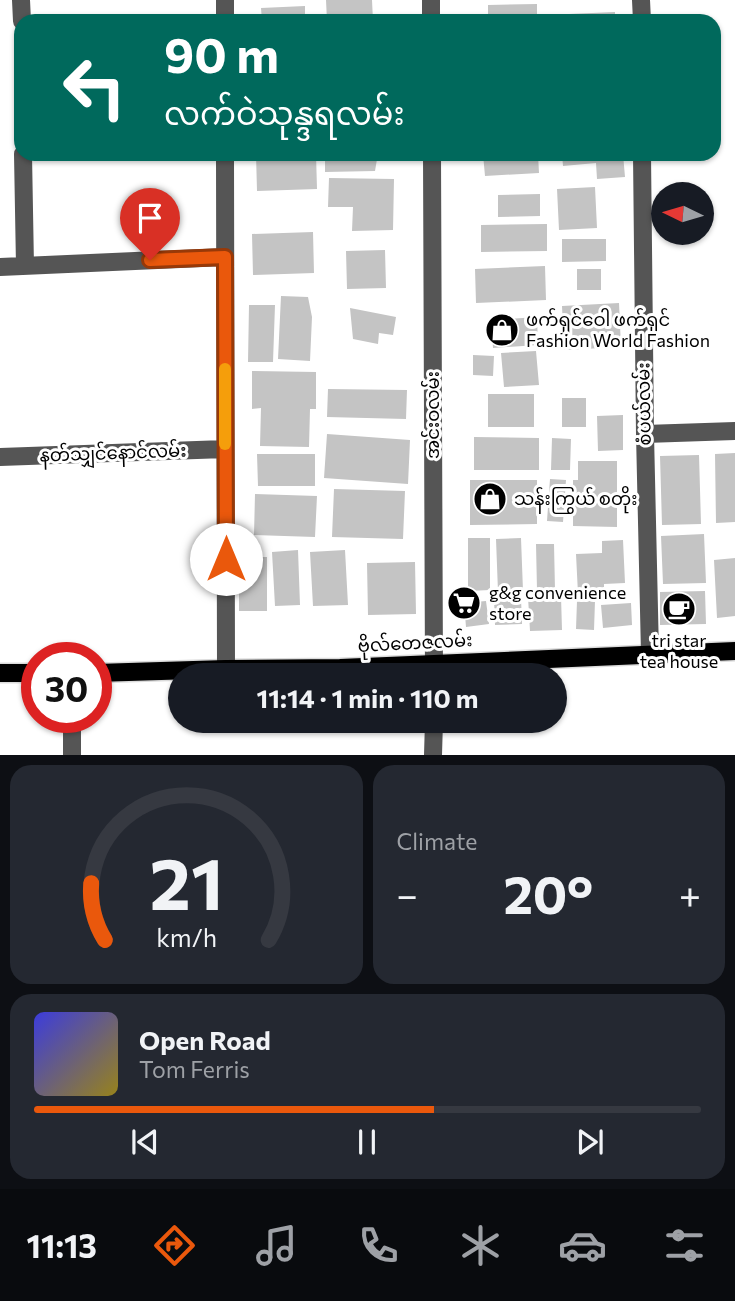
<!DOCTYPE html>
<html lang="en">
<head>
<meta charset="utf-8">
<style>
	body { margin:0; font-family:Commissioner,"Noto Sans Myanmar",sans-serif; background:#242831; color:#f1f3f6; height:100vh; display:flex; flex-direction:column; font-size:26px; white-space:nowrap }
	* { box-sizing:border-box; margin:0 }
	p { font-size:23px; color:#9ea1a6 }
	.icon { flex:none; width:38px; height:38px; fill:none; stroke:currentColor; stroke-width:2; stroke-linecap:round; stroke-linejoin:round }
	.map { position:relative; height:755px; overflow:hidden }
	.panel { display:flex; flex-direction:column; gap:10px; padding:10px; background:#0d0f14; flex:1 }
	.panel>* { flex:none }
	.top-card { position:absolute; left:14px; top:14px; width:707px; height:147px; border-radius:21px; box-shadow:0 2px 5px #0004; background:#00695c; color:#fff; overflow:hidden }
	.needle { width:46px; rotate:275deg }
	.fabs { position:absolute; left:651px; top:182px; display:grid; gap:14px }
	.fabs a { display:grid; place-items:center; width:63px; height:63px; border-radius:50%; background:#171b24; box-shadow:0 2px 5px #0004; font-size:35px }
	.speed { position:absolute; left:21px; top:642px; display:flex; gap:14px; font-size:35px; font-weight:700; text-align:center }
	.speed>* { display:grid; place-content:center; width:91px; height:91px; border-radius:50%; background:#171b24; box-shadow:0 2px 5px #0004; line-height:1 }
	.speed .limit { border:10px solid #d22; background:#fff; color:#111 }
	.pin { position:absolute; display:grid; place-items:center; width:60px; height:60px; color:#fff; margin:-72px -30px; border-radius:50% 50% 50% 0; rotate:-45deg; box-shadow:0 0 7px #0007 }
	.pin .icon { rotate:45deg }
	.me { position:absolute; width:77px; margin:-38px; rotate:0deg; stroke-linejoin:round; filter:drop-shadow(0 0 5px #0008) }
	.turn { display:flex; align-items:center; gap:24px; height:147px; padding:0 35px; font-size:32px }
	.turn .icon { width:91px; height:91px; stroke-width:2.5 }
	.turn b { display:block; font-size:49px; line-height:60px }
	.big { font-size:52px; font-weight:700; line-height:1.1 }
	.panel .tile { flex:1; display:flex; flex-direction:column; justify-content:center; gap:10px; min-width:0; padding:0 24px; border-radius:21px; background:#242831 }
	.panel .dial { align-items:center; gap:0 }
	.dial svg { height:182px; overflow:visible; fill:none; stroke:#363941; stroke-width:7; stroke-linecap:round; text-anchor:middle }
	.dial text { fill:#f1f3f6; stroke:none }
	.song { display:flex; align-items:center; gap:21px }
	.cover { width:84px; height:84px; border-radius:10px; background:linear-gradient(135deg,hsl(240 70% 55%),hsl(50 70% 35%)) }
	.played { height:7px; border-radius:4px; background:linear-gradient(90deg,#ea580c 60%,#363941 60%) }
	.keys { display:flex; justify-content:space-around; direction:ltr }
	.heat { display:flex; justify-content:space-between; align-items:center; font-size:38px; direction:ltr }
	.panel .tiles { flex:1; display:grid; gap:10px; grid-template-columns:1fr 1fr }
	.tile:last-child { grid-column:span 2 }
	.trip { position:absolute; left:168px; top:663px; width:399px; height:70px; border-radius:35px; background:#171b24; box-shadow:0 2px 5px #0004; font-weight:700; line-height:70px; text-align:center }
	.dock { display:flex; height:112px; justify-content:space-around; align-items:center; background:#090b0e; color:#9ea1a6 }
	.dock .icon { width:49px; height:49px }
	.dock .selected { color:#ea580c }
	.dock b { font-size:32px; color:#f1f3f6 }
	.map>svg:first-child { display:block }
	.building { fill:#c4c4c4 }
	.lines { fill:none; stroke-linecap:round; stroke-linejoin:round }
	.major-casing { stroke:#dbdbdb; stroke-width:21 }
	.minor { stroke:#555; stroke-width:18 }
	.major { stroke:#000; stroke-width:18 }
	.route-casing { stroke:#983908; stroke-width:18 }
	.route { stroke:#ea580c; stroke-width:12 }
	.slow { stroke:#f59e0b; stroke-width:12 }
	.labels { text-anchor:middle; stroke-width:6; stroke-linejoin:round; paint-order:stroke }
	.poi-label { font-size:18px; fill:#000; stroke:#fff; text-anchor:start }
	.street-label { font-size:18px; fill:#000; stroke:#fff }
</style>
</head>
<body>
<div class="map">
<svg width="735" height="755" viewBox="0 0 735 755">
	<rect width="100%" height="100%" fill="#fff"/>
	<!-- building -->
	<path class="building" d="M326,0H372L373,21H327Z
		M537,4V21H488V5Z
		M305,6V21H262L261,8Z
		M615,12V21H569V14Z
		M256,154H316L317,189L257,191Z
		M325,154H374L377,159L376,154H406V158L377,159L375,171L325,172Z
		M483,154H538L539,173L485,176Z
		M562,154H623L625,177L597,179L596,163L563,166Z
		M329,178L394,179L393,230L352,231L353,207H328Z
		M595,187L597,228L559,230L557,189Z
		M540,194V216L498,217V195Z
		M547,224V251L481,252V225Z
		M313,232L314,273L253,275L252,234Z
		M562,239H606V261L562,262Z
		M385,250L386,288L347,289L346,251Z
		M545,266L546,300L476,303L475,269Z
		M577,269H601V290H577Z
		M281,296L308,297L312,317L310,361L278,359Z
		M619,303L621,347L564,350L562,306Z
		M249,305H275L273,362H248Z
		M350,308L396,317L393,335L379,333L378,344L353,339Z
		M537,317L538,345L493,348L491,320Z
		M536,351L539,385L504,387L501,353Z
		M473,355L494,356L493,376L473,375Z
		M252,371L316,372V409H310L309,447L260,446L261,408L252,409Z
		M328,389L407,390L406,419L327,417Z
		M488,394H534V427H488Z
		M562,398H586V427H562Z
		M623,415V450L598,451L597,416Z
		M327,434L410,440L408,484L324,478Z
		M474,437L539,438V470H474Z
		M552,438L571,439L570,470H551Z
		M735,453V522L716,523L715,454Z
		M257,454H315V486H258Z
		M699,455L701,524L662,525L660,456Z
		M578,461H617V527L573,526V480H578Z
		M550,479L566,480L563,522L547,521Z
		M470,480H537V524L470,525Z
		M334,489L405,491L403,539L332,537Z
		M255,494L317,496L315,537L254,535Z
		M704,534L706,583L663,584L661,536Z
		M468,538H490V590L468,591Z
		M521,538L523,591L498,592L496,539Z
		M623,540L625,583L604,584V593L578,594L576,554L602,553V541Z
		M536,544H554L555,590H537Z
		M298,550L300,605L275,606L272,552Z
		M345,550L348,605L313,606L310,552Z
		M239,557H267V611H239Z
		M735,558V616L717,618L714,560Z
		M415,562L416,614L368,615L367,563Z
		M705,591L706,624L660,625V592Z
		M561,596L562,630L530,631L528,597Z
		M521,598L522,624L495,625L494,599Z
		M486,601L489,624L466,627L464,603Z
		M577,601H595L594,630L576,629Z
		M631,603L632,625L603,628L601,605Z"/>
	<g class="lines">
		<defs>
			<path id="major" d="M0,673H37
				M96,673L226,669L340,668L735,651"/>
		</defs>
		<!-- major casing -->
		<use href="#major" class="major-casing"/>
		<!-- minor -->
		<path class="minor" d="M21,0L22,21
			M225,0V21
			M431,0V21
			M641,0L642,21
			M23,154L25,266
			M225,154L226,669
			M432,154L434,676
			M642,154L645,434L650,654
			M0,267L225,257
			M645,434L735,431
			M0,457L225,449
			M72,718V755
			M433,755L434,721"/>
		<!-- major -->
		<use href="#major" class="major"/>
	</g>
	<g class="lines">
		<defs>
			<path id="route" d="M150,260L225,257L226,559"/>
		</defs>
		<!-- route casing -->
		<use href="#route" class="route-casing"/>
		<!-- route -->
		<use href="#route" class="route"/>
		<!-- slow -->
		<path class="slow" d="M225,369V444"/>
	</g>
	<!-- icons -->
	<defs>
		<symbol id="shop-disc" viewBox="-11 -11 22 22"><circle r="9.5" fill="#000" stroke="#fff"/><path d="M-5-2.5h2.3a2.7 3.5 0 0 1 5.4 0H5L5.5 6h-11ZM-1.5-2.5h3a1.5 2.3 0 0 0-3 0Z" fill="#fff"/></symbol>
		<symbol id="supermarket-disc" viewBox="-11 -11 22 22"><circle r="9.5" fill="#000" stroke="#fff"/><path d="M-6-5.5h2.5l.6 2H6L4.5 2H-2.5L-4.4-4H-6ZM-1.5 3.2a1.3 1.3 0 1 0 .1 0ZM3 3.2a1.3 1.3 0 1 0 .1 0Z" fill="#fff"/></symbol>
		<symbol id="cafe-disc" viewBox="-11 -11 22 22"><circle r="9.5" fill="#000" stroke="#fff"/><path d="M-5.5-4.5H6V0H3Q3 3.5 0 3.5H-2.5Q-5.5 3.5-5.5 0ZM3-3.2v2h1.7v-2ZM-6 4.5H4V6H-6Z" fill="#fff"/></symbol>
	</defs>
	<g fill-rule="evenodd">
		<use href="#shop-disc" x="483" y="311" width="38" height="38"/>
		<use href="#shop-disc" x="471" y="480" width="38" height="38"/>
		<use href="#supermarket-disc" x="445" y="584" width="38" height="38"/>
		<use href="#cafe-disc" x="660" y="590" width="38" height="38"/>
	</g>
	<g class="labels">
		<!-- poi labels -->
		<g class="poi-label">
			<text x="526" y="326">ဖက်ရှင်ဝေါ ဖက်ရှင်<tspan x="526" dy="21">Fashion World Fashion</tspan></text>
			<text x="514" y="505">သန်းကြွယ် စတိုး</text>
			<text x="489" y="599">g&amp;g convenience<tspan x="489" dy="21">store</tspan></text>
			<text x="679" y="647" text-anchor="middle">tri star<tspan x="679" dy="21">tea house</tspan></text>
		</g>
		<!-- street labels -->
		<g class="street-label">
			<text transform="translate(644 404) rotate(-91)" y="6">စံပယ်လမ်း</text>
			<text transform="translate(433 415) rotate(-90)" y="6">အင်းဝလမ်း</text>
			<text transform="translate(113 453) rotate(-2)" y="6">နတ်သျှင်နောင်လမ်း</text>
			<text transform="translate(415 643) rotate(-3)" y="6">ဗိုလ်တေဇလမ်း</text>
		</g>
	</g>
</svg>
<div class="fabs">
<a><svg class="needle" viewBox="-14 -14 28 28"><path d="M0-13l5 13h-10z" fill="#e53935"/><path d="M0 13l5-13h-10z" fill="#9ea1a6"/></svg></a>
</div>
<div class="speed"><div class="limit">30</div></div>
<div class="pin" style="left:150px;top:260px;background:#d93025"><svg class="icon" aria-label="arrive" viewBox="0 0 24 24"><path d="M6 21V4h12l-3 4 3 4H6"/></svg></div>
<svg class="me" style="left:226px;top:559px" viewBox="-20 -20 40 40"><circle r="19" fill="#fff"/><path d="M0-13L10 11 0 6-10 11z" fill="#ea580c"/></svg>
<div class="trip">11:14 · 1 min · 110 m</div>
<div class="top-card">
<div class="turn"><svg class="icon" aria-label="left" viewBox="0 0 24 24"><path d="M17 20v-9H6M10 6l-5 5 5 5"/></svg><div><b>90 m</b>လက်ဝဲသုန္ဒရလမ်း</div></div>
</div>
</div>
<section class="panel">
<div class="tiles">
<div class="tile dial"><svg viewBox="0 0 100 80">
<path d="M14 69A42 42 0 1 1 86 69"/>
<path d="M14 69A42 42 0 0 1 8 44" stroke="#ea580c"/>
<text x="50" y="56" font-size="32" font-weight="700">21</text>
<text x="50" y="72" font-size="11">km/h</text>
</svg></div>
<div class="tile"><p>Climate</p>
<div class="heat"><a>−</a><b class="big">20°</b><a>+</a></div>
</div>
<div class="tile">
<div class="song"><i class="cover"></i><div><b>Open Road</b><p>Tom Ferris</p></div></div>
<div class="played"></div>
<div class="keys"><svg class="icon" aria-label="previous" viewBox="0 0 24 24"><path d="M18 5L8 12l10 7zM5 5v14"/></svg><svg class="icon" aria-label="pause" viewBox="0 0 24 24"><path d="M8 5v14M16 5v14"/></svg><svg class="icon" aria-label="next" viewBox="0 0 24 24"><path d="M6 5l10 7-10 7zM19 5v14"/></svg></div>
</div>
</div>
</section>
<nav class="dock">
<b>11:13</b>
<svg class="icon selected" aria-label="directions" viewBox="0 0 24 24"><path d="M12 3l9 9-9 9-9-9zM9 14v-3h6M13 9l2 2-2 2"/></svg>
<svg class="icon" aria-label="music" viewBox="0 0 24 24"><path d="M9 18V5l10-2v13"/><circle cx="6" cy="18" r="3"/><circle cx="16" cy="16" r="3"/></svg>
<svg class="icon" aria-label="phone" viewBox="0 0 24 24"><path d="M5 4h4l2 5-3 2q2 4 5 5l2-3 5 2v4C11 20 4 13 5 4z"/></svg>
<svg class="icon" aria-label="climate" viewBox="0 0 24 24"><path d="M12 3v18M4 7l16 10M4 17L20 7"/></svg>
<svg class="icon" aria-label="car" viewBox="0 0 24 24"><path d="M5 17H2v-5l4-1 3-4h7l3 4 3 1v5h-3M9 17h6M6 11h13"/><circle cx="7" cy="17" r="2"/><circle cx="17" cy="17" r="2"/></svg>
<svg class="icon" aria-label="filters" viewBox="0 0 24 24"><path d="M4 7h16M4 17h16"/><circle cx="9" cy="7" r="2"/><circle cx="15" cy="17" r="2"/></svg>
</nav>
</body>
</html>
